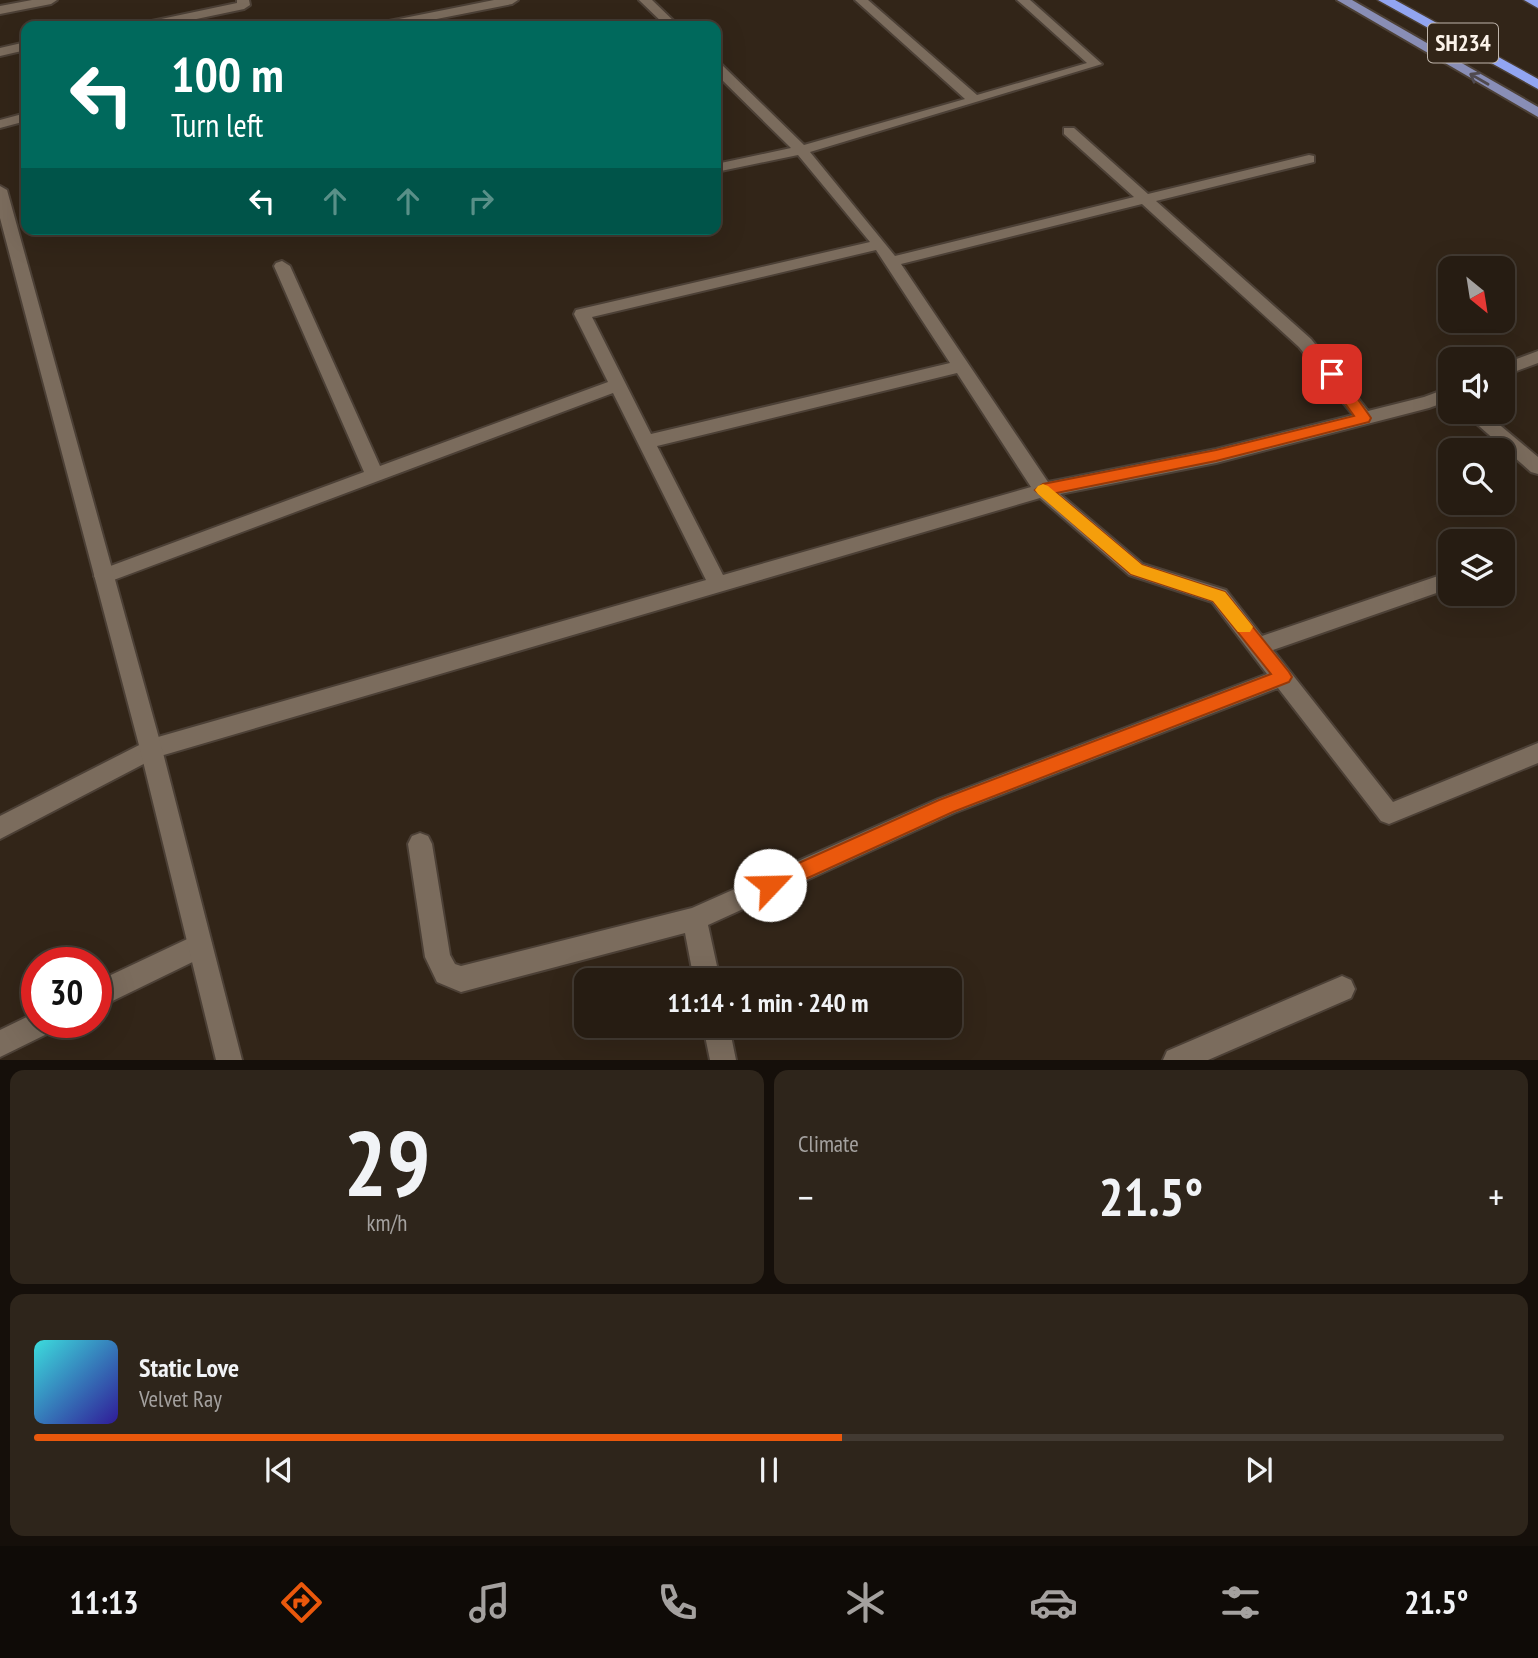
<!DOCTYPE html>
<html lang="en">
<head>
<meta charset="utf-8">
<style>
	body { margin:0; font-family:"PT Sans Narrow",sans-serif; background:#2e251b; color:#f1f3f6; height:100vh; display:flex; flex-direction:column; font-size:26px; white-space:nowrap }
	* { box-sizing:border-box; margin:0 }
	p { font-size:23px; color:#a4a19f }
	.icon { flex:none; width:38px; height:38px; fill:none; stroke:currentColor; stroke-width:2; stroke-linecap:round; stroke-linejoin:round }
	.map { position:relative; height:1060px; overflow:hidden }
	.panel { display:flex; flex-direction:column; gap:10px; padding:10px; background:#150f0a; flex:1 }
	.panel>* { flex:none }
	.guide { position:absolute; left:21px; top:21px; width:700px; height:214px; border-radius:14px; box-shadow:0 7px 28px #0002,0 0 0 2px #423a32; background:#00695c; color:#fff; overflow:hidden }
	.needle { width:46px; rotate:150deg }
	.fabs { position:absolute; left:1438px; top:256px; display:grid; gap:14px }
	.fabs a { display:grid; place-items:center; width:77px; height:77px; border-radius:14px; background:#261c12; box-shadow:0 7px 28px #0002,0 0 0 2px #423a32; font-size:35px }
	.speed { position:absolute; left:21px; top:947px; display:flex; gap:14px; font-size:35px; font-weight:700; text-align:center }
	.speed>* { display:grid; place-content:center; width:91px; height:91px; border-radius:50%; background:#261c12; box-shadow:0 7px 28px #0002,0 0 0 2px #423a32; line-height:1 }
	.speed .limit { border:10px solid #d22; background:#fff; color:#111 }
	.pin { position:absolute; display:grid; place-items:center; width:60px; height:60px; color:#fff; margin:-30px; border-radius:14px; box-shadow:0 4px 10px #0006 }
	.me { position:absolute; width:77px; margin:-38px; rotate:66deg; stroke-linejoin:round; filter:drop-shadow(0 0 5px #0008) }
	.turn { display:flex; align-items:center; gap:24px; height:147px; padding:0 35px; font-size:32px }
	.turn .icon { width:91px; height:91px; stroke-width:2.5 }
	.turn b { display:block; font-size:49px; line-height:60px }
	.lanes { display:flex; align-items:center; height:66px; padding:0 35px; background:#0003; justify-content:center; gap:35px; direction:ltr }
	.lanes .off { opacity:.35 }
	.big { font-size:52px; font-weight:800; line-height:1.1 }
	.panel .widget { flex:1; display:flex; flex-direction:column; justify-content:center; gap:10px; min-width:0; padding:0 24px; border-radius:14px; background:#2e251b }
	.panel .dial { align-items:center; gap:0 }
	.dial b { font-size:91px; line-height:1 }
	.song { display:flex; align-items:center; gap:21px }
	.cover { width:84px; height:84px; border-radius:10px; background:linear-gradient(135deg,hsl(180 70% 55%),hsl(250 70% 35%)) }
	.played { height:7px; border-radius:4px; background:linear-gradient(90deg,#ea580c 55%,#423a32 55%) }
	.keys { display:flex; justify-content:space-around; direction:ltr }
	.heat { display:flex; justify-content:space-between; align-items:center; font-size:38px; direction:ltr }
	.panel .tiles { flex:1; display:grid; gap:10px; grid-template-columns:1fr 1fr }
	.widget:last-child { grid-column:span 2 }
	.trip { position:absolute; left:574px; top:968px; width:388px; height:70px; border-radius:14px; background:#261c12; box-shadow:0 7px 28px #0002,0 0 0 2px #423a32; font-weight:800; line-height:70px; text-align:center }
	.tabs { display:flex; height:112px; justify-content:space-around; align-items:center; background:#0f0b07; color:#a4a19f }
	.tabs .icon { width:49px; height:49px }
	.tabs .on { color:#ea580c }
	.tabs b { font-size:32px; color:#f1f3f6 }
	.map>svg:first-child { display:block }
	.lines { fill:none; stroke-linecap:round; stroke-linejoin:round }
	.minor-casing { stroke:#4c4036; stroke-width:4 }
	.secondary-casing { stroke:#4c4036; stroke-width:4 }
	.primary-casing { stroke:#4c4036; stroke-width:4 }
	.motorway-casing { stroke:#4c4036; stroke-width:3 }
	.minor { fill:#7b6c5d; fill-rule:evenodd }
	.secondary { fill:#7b6c5d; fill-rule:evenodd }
	.primary { fill:#898eb6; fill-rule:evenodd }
	.motorway { fill:#92a5f1; fill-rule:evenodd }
	.oneway { stroke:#504a4f }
	.route { fill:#ea580c; stroke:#983908; stroke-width:2 }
	.slow { fill:#f59e0b }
	.labels { text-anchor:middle; stroke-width:7; stroke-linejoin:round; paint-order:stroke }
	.shield { fill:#322518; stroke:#bfb5ab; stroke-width:2 }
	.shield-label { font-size:23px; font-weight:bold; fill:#fcf3ea }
</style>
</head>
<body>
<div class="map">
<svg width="1538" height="1060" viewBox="0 0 1538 1060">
	<rect width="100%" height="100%" fill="#322518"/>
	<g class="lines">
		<defs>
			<path id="minor" d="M32,0H57L51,4L0,14V6Z
				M237,0H249L250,5L244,9L163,26H141L147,22L237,3Z
				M494,0H518L512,4L401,26H378L384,22Z
				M639,0H652L679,26H666Z
				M855,0H868L977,95L1087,63L1017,0H1030L1102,64L810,152L895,256L1134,197L1064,134V128H1074L1148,194L1309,155L1314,156V162L1156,201L1311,339L1368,411L1424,397L1451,387V400L1429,408L1216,463L1060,494L1143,564L1226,590L1262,636L1438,576L1445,578L1448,584L1445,590L1273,650L1393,802L1538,743V763L1389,824L1381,821L1278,688L954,813L708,925L720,980H694L685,933L461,992L437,982L425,957L408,844L412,836L420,833L428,836L432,844L450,955L455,964L461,966L692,908L938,799L1267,674L1212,602L1129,575L1040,498L157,757L0,839V816L151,739L706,580L613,393L111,581L104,584L97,581L94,576L97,571L364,472L274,266L276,263L282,261L290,266L380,466L608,382L574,314L576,310L870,242L798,155L716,172V164L791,148L716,74V63L721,64L804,145L965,99ZM1142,204L1299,347L1353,415L1216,449L1048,482L901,264ZM876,250L950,363L651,434L592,317ZM957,373L1031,487L723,575L657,446Z
				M26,42V50L0,56V48Z
				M26,113V121L0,128V120Z
				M1538,351V363L1503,376V364Z
				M1462,411H1483L1538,457V474L1531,472Z
				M200,933L209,936L212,945L209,954L96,1009V982Z
				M1342,976L1351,980L1355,989L1351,998L1208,1060H1163L1167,1051Z
				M37,1012V1022H57L53,1031L0,1057V1030Z
				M703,1026H729L736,1060H710Z"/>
			<path id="secondary" d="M0,186L7,190L162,749L242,1060H216L140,749L0,218Z"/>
			<path id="primary" d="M1337,0H1352L1538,107V117Z"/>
			<path id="motorway" d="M1378,0H1395L1538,79V89Z
				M1524,0H1538V8Z"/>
		</defs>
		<!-- minor casing -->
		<use href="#minor" class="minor-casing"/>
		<!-- secondary casing -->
		<use href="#secondary" class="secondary-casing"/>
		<!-- primary casing -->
		<use href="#primary" class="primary-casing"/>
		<!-- motorway casing -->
		<use href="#motorway" class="motorway-casing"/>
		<!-- minor -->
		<use href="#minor" class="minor"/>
		<!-- secondary -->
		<use href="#secondary" class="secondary"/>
		<!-- primary -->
		<use href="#primary" class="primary"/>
		<!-- motorway -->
		<use href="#motorway" class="motorway"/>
	</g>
	<!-- one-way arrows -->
	<defs><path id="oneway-shaft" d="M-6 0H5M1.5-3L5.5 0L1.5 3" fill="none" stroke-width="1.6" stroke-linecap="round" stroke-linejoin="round" transform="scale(1.75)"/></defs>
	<use class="oneway" href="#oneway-shaft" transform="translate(1479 79) rotate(-150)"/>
	<!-- route -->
	<path class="route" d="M1332,369L1337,370L1369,415L1371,418L1369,422L1216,461L1056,493L1142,565L1225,592L1289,672L1292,677L1289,682L953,812L777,892L770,895L763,892L760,885L763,879L939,800L1271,674L1213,601L1131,574L1035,490L1043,484L1216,450L1354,416L1324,374Z"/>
	<!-- slow -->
	<path class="slow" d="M1043,484L1048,486L1142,565L1225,592L1250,623L1253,627L1250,632H1238L1213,601L1131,574L1038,494L1035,490L1038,486Z"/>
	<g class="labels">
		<!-- shield labels -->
		<rect class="shield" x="1428" y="23.5" width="70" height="39" rx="5"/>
		<g class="shield-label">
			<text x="1463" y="51">SH234</text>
		</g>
	</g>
</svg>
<div class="fabs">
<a><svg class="needle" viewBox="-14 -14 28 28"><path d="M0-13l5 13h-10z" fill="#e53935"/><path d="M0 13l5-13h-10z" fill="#a4a19f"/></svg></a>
<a><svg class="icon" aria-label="sound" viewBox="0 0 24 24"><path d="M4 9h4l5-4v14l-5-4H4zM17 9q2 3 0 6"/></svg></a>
<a><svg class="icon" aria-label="search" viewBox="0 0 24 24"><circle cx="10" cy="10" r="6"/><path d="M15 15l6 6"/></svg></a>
<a><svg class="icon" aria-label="layers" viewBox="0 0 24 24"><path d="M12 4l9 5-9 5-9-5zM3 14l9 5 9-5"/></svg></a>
</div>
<div class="speed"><div class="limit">30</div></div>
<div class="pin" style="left:1332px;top:374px;background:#d93025"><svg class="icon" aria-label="arrive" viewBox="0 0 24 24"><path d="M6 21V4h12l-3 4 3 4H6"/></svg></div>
<svg class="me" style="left:770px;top:885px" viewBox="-20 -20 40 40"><circle r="19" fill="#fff"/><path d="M0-13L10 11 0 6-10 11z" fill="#ea580c"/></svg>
<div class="trip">11:14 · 1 min · 240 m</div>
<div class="guide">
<div class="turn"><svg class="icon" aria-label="left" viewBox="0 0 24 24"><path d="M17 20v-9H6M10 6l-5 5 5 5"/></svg><div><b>100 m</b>Turn left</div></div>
<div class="lanes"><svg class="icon" aria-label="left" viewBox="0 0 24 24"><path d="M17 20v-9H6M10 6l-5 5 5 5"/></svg><svg class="icon off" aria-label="ahead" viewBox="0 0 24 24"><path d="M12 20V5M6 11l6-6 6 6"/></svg><svg class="icon off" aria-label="ahead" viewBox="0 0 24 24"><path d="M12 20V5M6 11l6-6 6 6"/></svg><svg class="icon off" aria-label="right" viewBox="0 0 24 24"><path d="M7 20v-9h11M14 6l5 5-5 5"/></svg></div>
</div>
</div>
<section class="panel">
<div class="tiles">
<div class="widget dial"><b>29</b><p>km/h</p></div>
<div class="widget"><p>Climate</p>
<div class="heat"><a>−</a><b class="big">21.5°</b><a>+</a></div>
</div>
<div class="widget">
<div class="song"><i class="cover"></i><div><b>Static Love</b><p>Velvet Ray</p></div></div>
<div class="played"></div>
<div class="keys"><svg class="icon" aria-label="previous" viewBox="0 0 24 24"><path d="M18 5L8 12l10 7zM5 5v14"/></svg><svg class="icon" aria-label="pause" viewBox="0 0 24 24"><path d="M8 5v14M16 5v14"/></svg><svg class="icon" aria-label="next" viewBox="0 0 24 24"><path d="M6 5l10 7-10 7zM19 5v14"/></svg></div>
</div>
</div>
</section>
<nav class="tabs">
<b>11:13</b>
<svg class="icon on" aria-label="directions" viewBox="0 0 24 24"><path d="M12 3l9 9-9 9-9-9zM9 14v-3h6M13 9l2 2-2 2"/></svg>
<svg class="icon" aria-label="music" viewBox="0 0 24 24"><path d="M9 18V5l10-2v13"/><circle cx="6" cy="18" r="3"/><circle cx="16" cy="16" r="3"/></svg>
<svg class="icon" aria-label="phone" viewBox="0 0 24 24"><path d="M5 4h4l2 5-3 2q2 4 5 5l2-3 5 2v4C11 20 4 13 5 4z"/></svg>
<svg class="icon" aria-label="climate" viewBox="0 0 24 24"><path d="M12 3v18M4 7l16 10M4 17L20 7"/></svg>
<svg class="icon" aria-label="car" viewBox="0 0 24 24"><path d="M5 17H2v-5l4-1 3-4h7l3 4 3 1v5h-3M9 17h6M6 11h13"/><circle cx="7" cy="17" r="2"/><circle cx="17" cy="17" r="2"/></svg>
<svg class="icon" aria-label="filters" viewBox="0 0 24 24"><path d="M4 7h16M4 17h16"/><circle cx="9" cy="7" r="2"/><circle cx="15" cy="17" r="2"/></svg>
<b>21.5°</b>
</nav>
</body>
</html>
